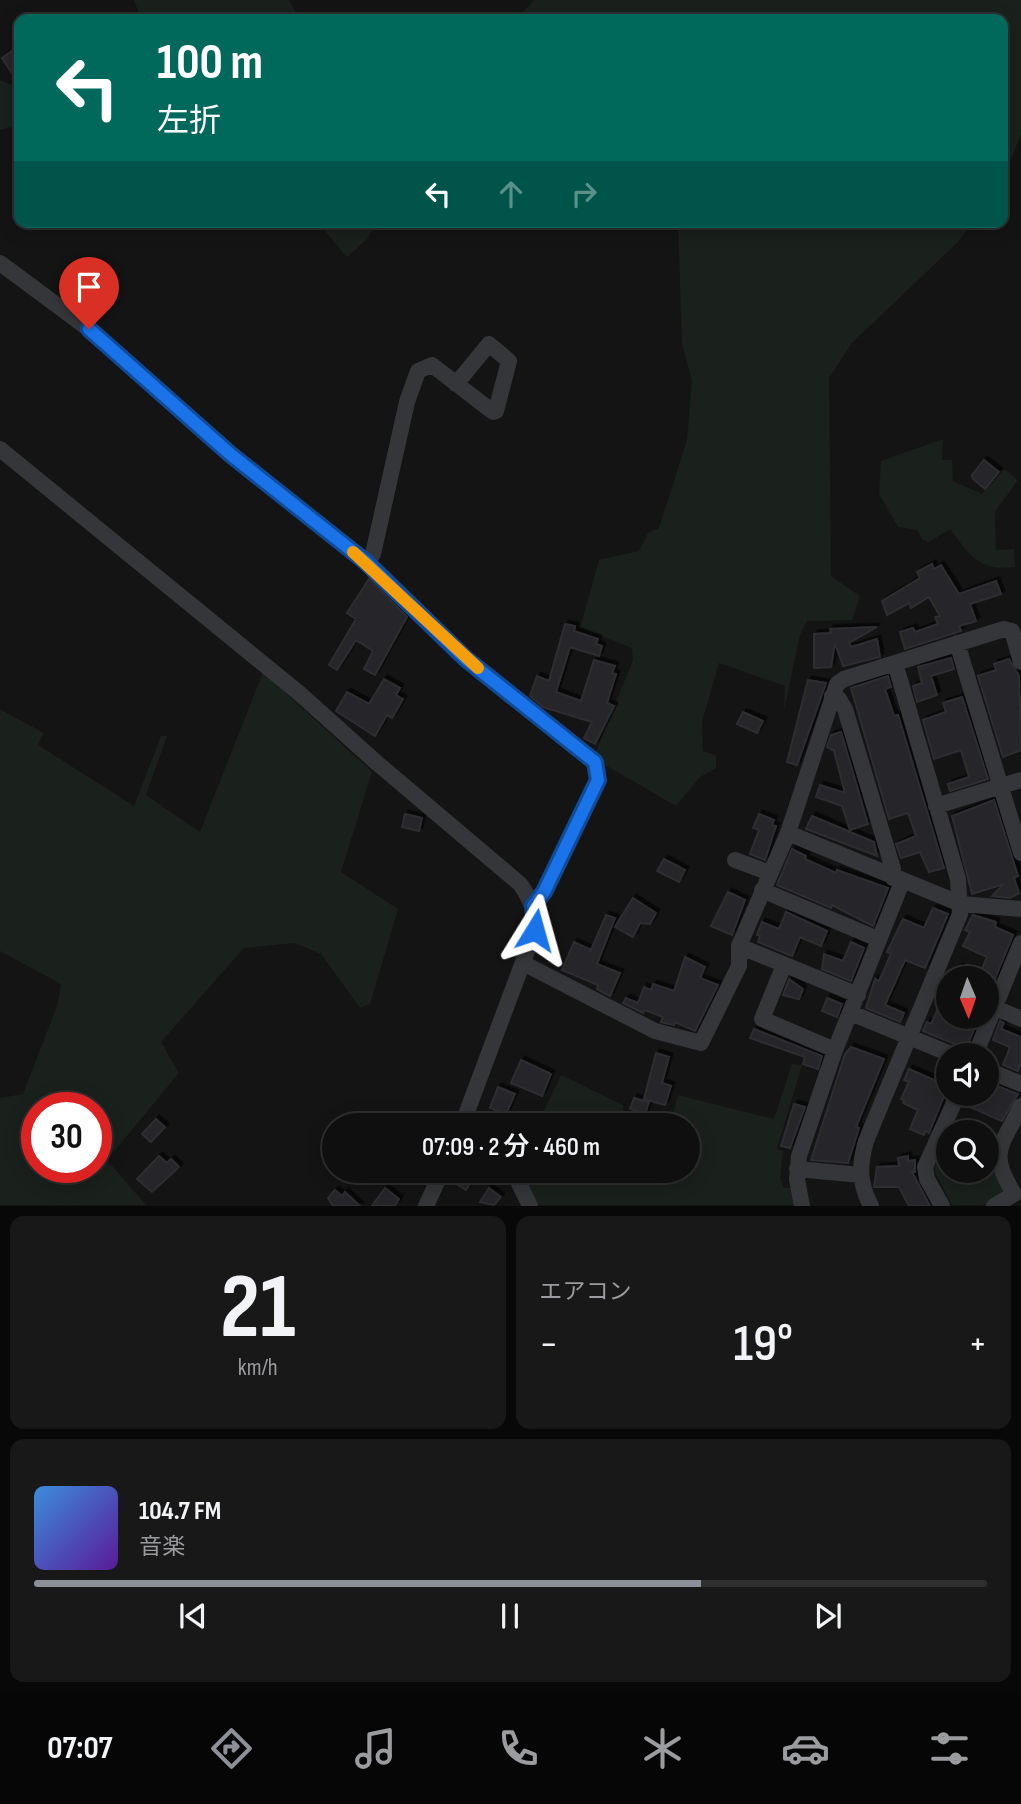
<!DOCTYPE html>
<html lang="ja">
<head>
<meta charset="utf-8">
<style>
	body { margin:0; font-family:"Sofia Sans Condensed","Noto Sans JP",sans-serif; background:#181819; color:#f1f3f6; height:100vh; display:flex; flex-direction:column; font-size:26px; white-space:nowrap }
	* { box-sizing:border-box; margin:0 }
	p { font-size:23px; color:#9b9c9f }
	.icon { flex:none; width:38px; height:38px; fill:none; stroke:currentColor; stroke-width:2; stroke-linecap:round; stroke-linejoin:round }
	.map { position:relative; height:1206px; overflow:hidden }
	.side { display:flex; flex-direction:column; gap:10px; padding:10px; background:#080809; flex:1 }
	.side>* { flex:none }
	.banner { position:absolute; left:14px; top:14px; width:994px; height:214px; border-radius:14px; box-shadow:0 4px 18px #0003,0 0 0 2px #2f2f30; background:#00695c; color:#fff; overflow:hidden }
	.needle { width:46px; rotate:178deg }
	.fabs { position:absolute; left:936px; top:966px; display:grid; gap:14px }
	.fabs a { display:grid; place-items:center; width:63px; height:63px; border-radius:50%; background:#0f0f10; box-shadow:0 4px 18px #0003,0 0 0 2px #2f2f30; font-size:35px }
	.speed { position:absolute; left:21px; top:1092px; display:flex; gap:14px; font-size:35px; font-weight:700; text-align:center }
	.speed>* { display:grid; place-content:center; width:91px; height:91px; border-radius:50%; background:#0f0f10; box-shadow:0 4px 18px #0003,0 0 0 2px #2f2f30; line-height:1 }
	.speed .limit { border:10px solid #d22; background:#fff; color:#111 }
	.pin { position:absolute; display:grid; place-items:center; width:60px; height:60px; color:#fff; margin:-72px -30px; border-radius:50% 50% 50% 0; rotate:-45deg; box-shadow:0 0 7px #0007 }
	.pin .icon { rotate:45deg }
	.me { position:absolute; width:77px; margin:-38px; rotate:8deg; stroke-linejoin:round; filter:drop-shadow(0 0 5px #0008) }
	.turn { display:flex; align-items:center; gap:24px; height:147px; padding:0 28px; font-size:32px }
	.turn .icon { width:91px; height:91px; stroke-width:2.5 }
	.turn b { display:block; font-size:49px; line-height:60px }
	.lanes { display:flex; align-items:center; height:66px; padding:0 28px; background:#0003; justify-content:center; gap:35px; direction:ltr }
	.lanes .off { opacity:.35 }
	.big { font-size:52px; font-weight:600; line-height:1.1 }
	.side .widget { flex:1; display:flex; flex-direction:column; justify-content:center; gap:10px; min-width:0; padding:0 24px; border-radius:14px; background:#181819 }
	.side .dial { align-items:center; gap:0 }
	.dial b { font-size:91px; line-height:1 }
	.song { display:flex; align-items:center; gap:21px }
	.cover { width:84px; height:84px; border-radius:10px; background:linear-gradient(135deg,hsl(210 70% 55%),hsl(270 70% 35%)) }
	.played { height:7px; border-radius:4px; background:linear-gradient(90deg,#8c9099 70%,#2f2f30 70%) }
	.keys { display:flex; justify-content:space-around; direction:ltr }
	.heat { display:flex; justify-content:space-between; align-items:center; font-size:38px; direction:ltr }
	.side .tiles { flex:1; display:grid; gap:10px; grid-template-columns:1fr 1fr }
	.widget:last-child { grid-column:span 2 }
	.trip { position:absolute; left:322px; top:1113px; width:378px; height:70px; border-radius:35px; background:#0f0f10; box-shadow:0 4px 18px #0003,0 0 0 2px #2f2f30; font-weight:600; line-height:70px; text-align:center }
	.tab-bar { display:flex; height:112px; justify-content:space-around; align-items:center; background:#060606; color:#9b9c9f }
	.tab-bar .icon { width:49px; height:49px }
	.tab-bar .selected { color:#8c9099 }
	.tab-bar b { font-size:32px; color:#f1f3f6 }
	.map>svg:first-child { display:block }
	.green { fill:#1a201b; fill-rule:evenodd }
	.building { fill:#272729; stroke:#2e2e31; stroke-width:2; filter:url(#shadow) }
	.lines { fill:none; stroke-linecap:round; stroke-linejoin:round }
	.minor { stroke:#35363a; stroke-width:16 }
	.route-casing { stroke:#114b97; stroke-width:18 }
	.route { stroke:#1a73e8; stroke-width:12 }
	.slow { stroke:#f59e0b; stroke-width:12 }
</style>
</head>
<body>
<div class="map">
<svg width="1021" height="1206" viewBox="0 0 1021 1206">
	<defs>
		<filter id="shadow"><feDropShadow dx="3.5" dy="-3.5" stdDeviation="0" flood-color="#0009"/></filter>
	</defs>
	<rect width="100%" height="100%" fill="#141415"/>
	<!-- green -->
	<path class="green" d="M134,0H289L300,19H141Z
		M534,0H1021V134L1003,180V19H517Z
		M0,80L19,88V125L0,130Z
		M317,222H378L367,239L347,257Z
		M678,222H973L958,242L852,343L829,378L831,576L860,596L852,620L807,621L800,635L784,710L785,686L719,663L702,722L703,751L716,755V768L700,777L676,806L605,765L596,751L633,660L632,648L580,628L599,560L639,551L648,533L659,528L687,440L692,381L682,343Z
		M943,439L942,460H952L953,481L982,494L1004,469L1018,480L995,512L996,550L1014,549L1015,567C977,571 971,556 950,529L929,542L923,540L917,530L898,527L879,494L881,461Z
		M263,672L372,772L341,872L398,909L370,1004L360,1008L321,954L295,943L244,948L161,1042L179,1073L107,1160L146,1205H0V1098L23,1094L57,1006L61,984L0,951V709L44,733L38,745L134,806L161,736H167L146,795L200,832ZM37,1108H96V1167H37Z
		M792,1064L802,1065L777,1149L783,1151L780,1179L784,1188H792L797,1205H537L520,1171H688V1125H670L678,1095L774,1119Z
		M561,1075L623,1105V1118L669,1125H537Z
		M475,1110L531,1125H479L473,1118Z
		M943,1142L948,1145V1171H987V1162L991,1164L1005,1191L1004,1196L985,1205H952L934,1170Z"/>
	<!-- building -->
	<path class="building" d="M19,46V84L2,58Z
		M984,460L999,472L985,489L973,479L972,475Z
		M932,564L934,569L941,565L959,594L996,581L1001,594L970,604L976,621L959,626L961,631L905,649L900,632L913,628L915,632L938,624L935,617L940,616L929,597L911,608L909,603L887,615L882,601L920,578L917,572Z
		M369,579L407,617L375,675L364,669L373,651L356,640L337,670L329,665L356,619L347,613Z
		M565,624L575,626L574,631L598,639L596,644L602,646L599,656L570,647L556,692L581,701L594,660L615,666L612,673L616,674L607,703L614,706L595,744L584,738L592,722L543,707L530,696L537,676L549,681Z
		M877,627L849,643L851,647L877,639L880,657L843,666L835,643L831,667L814,668V634L831,633L830,629Z
		M951,658L954,669L931,676L937,695L917,702L913,686L922,683L918,667Z
		M1009,659L1019,676L1021,750L1003,757L978,676L996,670L994,664Z
		M888,676L891,687L885,689L894,716L898,715L902,728L944,868L929,872L920,852L901,858L896,844L916,836L908,813L889,819L851,688Z
		M384,679L400,688L396,695L403,699L392,718L387,715L375,736L336,711L347,692L369,704Z
		M808,680L826,683L797,765L787,762Z
		M962,697L988,779L950,791L948,784L969,777L961,750L934,759L923,720L946,712L943,703Z
		M743,712L763,721L757,733L737,724Z
		M841,732L868,824L850,830L842,806L816,797L820,785L845,793L834,751L827,747L831,735Z
		M994,800L1018,876L1014,878L1019,893L1010,898L992,896L1004,884L972,894L952,816Z
		M405,814L422,818L419,831L402,827Z
		M759,814L774,820L772,825L776,826L765,860L750,854L759,830L753,828Z
		M812,816L874,842L877,856L806,829Z
		M792,849L806,856L805,859L836,873L837,870L888,888L873,926L832,905L831,908L777,885Z
		M664,859L685,870L679,882L657,871Z
		M728,892L745,900L732,935L711,926Z
		M633,898L656,913L650,924L640,923L633,937L615,927Z
		M933,908L948,914L925,968L905,960L885,1005L904,1013L900,1022L866,1008L875,979L879,981L891,954L887,952L903,919L924,928Z
		M786,912L827,931L821,946L800,937L792,956L758,942L760,936L757,935L762,922L779,929Z
		M606,915L615,918L597,964L620,973L610,996L597,989L598,985L562,970L574,942L591,950Z
		M973,915L996,922L995,927L1013,935L994,981L987,978H954L959,967L979,976L987,957L963,946L970,932L965,930Z
		M851,942L864,948L851,981L822,969L824,954L843,961Z
		M685,957L705,967L700,978L718,985L695,1031L675,1022L674,1025L661,1022L663,1017L645,1010L643,1013L623,1003L626,998L638,1003L644,987L651,990L653,984L674,991Z
		M789,979L803,989L799,999L783,995Z
		M948,987V1017H979L964,1054L957,1045L923,1031L927,1022L931,1024Z
		M827,998L842,1004L837,1017L822,1011Z
		M1000,1021L1004,1023L1001,1029L1021,1037V1063L1018,1071L1003,1065L1010,1047L993,1040Z
		M754,1029L822,1056L818,1069L803,1064L805,1057L750,1038Z
		M851,1047L884,1059L856,1127L859,1128L848,1163L811,1160L845,1054Z
		M656,1053L669,1057L662,1083L671,1086L665,1105L644,1099Z
		M521,1060L551,1074L542,1096L511,1083Z
		M909,1069L948,1086L929,1133L926,1131L924,1135L910,1129L918,1110L903,1103L904,1100L901,1099L909,1082L904,1080Z
		M995,1085L1018,1094L1002,1121L965,1105L968,1094L988,1101Z
		M498,1087L515,1094L506,1114L490,1108Z
		M634,1098L649,1102L645,1114L630,1109Z
		M794,1104L805,1107L790,1148L781,1146Z
		M156,1119L165,1127L151,1142L142,1134Z
		M159,1156L167,1163L171,1159L179,1167L152,1192L137,1179Z
		M908,1156V1161L915,1160V1172H912L930,1206H909L899,1187H874L877,1167L899,1166L898,1158Z
		M463,1171H477L466,1190L456,1184Z
		M385,1188L399,1199L395,1206H372Z
		M489,1188L501,1197L494,1205L480,1202Z
		M335,1190L342,1196L345,1192L360,1206H333L328,1198Z"/>
	<g class="lines">
		<!-- minor -->
		<path class="minor" d="M0,263L89,329L230,454L366,562L466,659L595,762L598,780L544,892L533,906
			M0,449L299,693L377,763L520,884C531,899 535,912 535,930L462,1125
			M366,562L373,554L407,402L418,371L432,365L493,412L496,411L509,361L489,344L456,384
			M957,643L1021,853
			M832,696L839,699L845,709L893,869V878
			M936,806L1021,780
			M788,833L961,904L1021,909
			M735,860L770,873
			M762,890L878,939
			M739,946L858,995
			M523,963L655,1031L701,1043L739,966V946L788,833L837,684L844,679L1004,629L1012,631L1021,662
			M784,965L762,1019L835,1050
			M996,1008L1021,1019
			M851,1013L953,1055
			M975,1055L1021,943
			M987,1070L1021,1084
			M797,1169L861,1175
			M513,1171L530,1206
			M426,1206L442,1171
			M802,1206L797,1179L799,1156L835,1050L902,882
			M871,1206C859,1183 859,1166 866,1141L960,914L958,879L895,663
			M942,1206L927,1179L925,1167L958,1094
			M994,1206L1014,1194C988,1151 1001,1148 1021,1106"/>
	</g>
	<g class="lines">
		<defs>
			<path id="route" d="M89,329L230,454L366,562L466,659L595,762L598,780L544,892L533,906L535,930"/>
		</defs>
		<!-- route casing -->
		<use href="#route" class="route-casing"/>
		<!-- route -->
		<use href="#route" class="route"/>
		<!-- slow -->
		<path class="slow" d="M353,552L478,668"/>
	</g>
</svg>
<div class="fabs">
<a><svg class="needle" viewBox="-14 -14 28 28"><path d="M0-13l5 13h-10z" fill="#e53935"/><path d="M0 13l5-13h-10z" fill="#9b9c9f"/></svg></a>
<a><svg class="icon" aria-label="sound" viewBox="0 0 24 24"><path d="M4 9h4l5-4v14l-5-4H4zM17 9q2 3 0 6"/></svg></a>
<a><svg class="icon" aria-label="search" viewBox="0 0 24 24"><circle cx="10" cy="10" r="6"/><path d="M15 15l6 6"/></svg></a>
</div>
<div class="speed"><div class="limit">30</div></div>
<div class="pin" style="left:89px;top:329px;background:#d93025"><svg class="icon" aria-label="arrive" viewBox="0 0 24 24"><path d="M6 21V4h12l-3 4 3 4H6"/></svg></div>
<svg class="me" style="left:535px;top:930px" viewBox="-20 -20 40 40"><path d="M0-17L14 15 0 8-14 15z" fill="#1a73e8" stroke="#fff" stroke-width="4"/></svg>
<div class="trip">07:09 · 2 分 · 460 m</div>
<div class="banner">
<div class="turn"><svg class="icon" aria-label="left" viewBox="0 0 24 24"><path d="M17 20v-9H6M10 6l-5 5 5 5"/></svg><div><b>100 m</b>左折</div></div>
<div class="lanes"><svg class="icon" aria-label="left" viewBox="0 0 24 24"><path d="M17 20v-9H6M10 6l-5 5 5 5"/></svg><svg class="icon off" aria-label="ahead" viewBox="0 0 24 24"><path d="M12 20V5M6 11l6-6 6 6"/></svg><svg class="icon off" aria-label="right" viewBox="0 0 24 24"><path d="M7 20v-9h11M14 6l5 5-5 5"/></svg></div>
</div>
</div>
<section class="side">
<div class="tiles">
<div class="widget dial"><b>21</b><p>km/h</p></div>
<div class="widget"><p>エアコン</p>
<div class="heat"><a>−</a><b class="big">19°</b><a>+</a></div>
</div>
<div class="widget">
<div class="song"><i class="cover"></i><div><b>104.7 FM</b><p>音楽</p></div></div>
<div class="played"></div>
<div class="keys"><svg class="icon" aria-label="previous" viewBox="0 0 24 24"><path d="M18 5L8 12l10 7zM5 5v14"/></svg><svg class="icon" aria-label="pause" viewBox="0 0 24 24"><path d="M8 5v14M16 5v14"/></svg><svg class="icon" aria-label="next" viewBox="0 0 24 24"><path d="M6 5l10 7-10 7zM19 5v14"/></svg></div>
</div>
</div>
</section>
<nav class="tab-bar">
<b>07:07</b>
<svg class="icon selected" aria-label="directions" viewBox="0 0 24 24"><path d="M12 3l9 9-9 9-9-9zM9 14v-3h6M13 9l2 2-2 2"/></svg>
<svg class="icon" aria-label="music" viewBox="0 0 24 24"><path d="M9 18V5l10-2v13"/><circle cx="6" cy="18" r="3"/><circle cx="16" cy="16" r="3"/></svg>
<svg class="icon" aria-label="phone" viewBox="0 0 24 24"><path d="M5 4h4l2 5-3 2q2 4 5 5l2-3 5 2v4C11 20 4 13 5 4z"/></svg>
<svg class="icon" aria-label="climate" viewBox="0 0 24 24"><path d="M12 3v18M4 7l16 10M4 17L20 7"/></svg>
<svg class="icon" aria-label="car" viewBox="0 0 24 24"><path d="M5 17H2v-5l4-1 3-4h7l3 4 3 1v5h-3M9 17h6M6 11h13"/><circle cx="7" cy="17" r="2"/><circle cx="17" cy="17" r="2"/></svg>
<svg class="icon" aria-label="filters" viewBox="0 0 24 24"><path d="M4 7h16M4 17h16"/><circle cx="9" cy="7" r="2"/><circle cx="15" cy="17" r="2"/></svg>
</nav>
</body>
</html>
